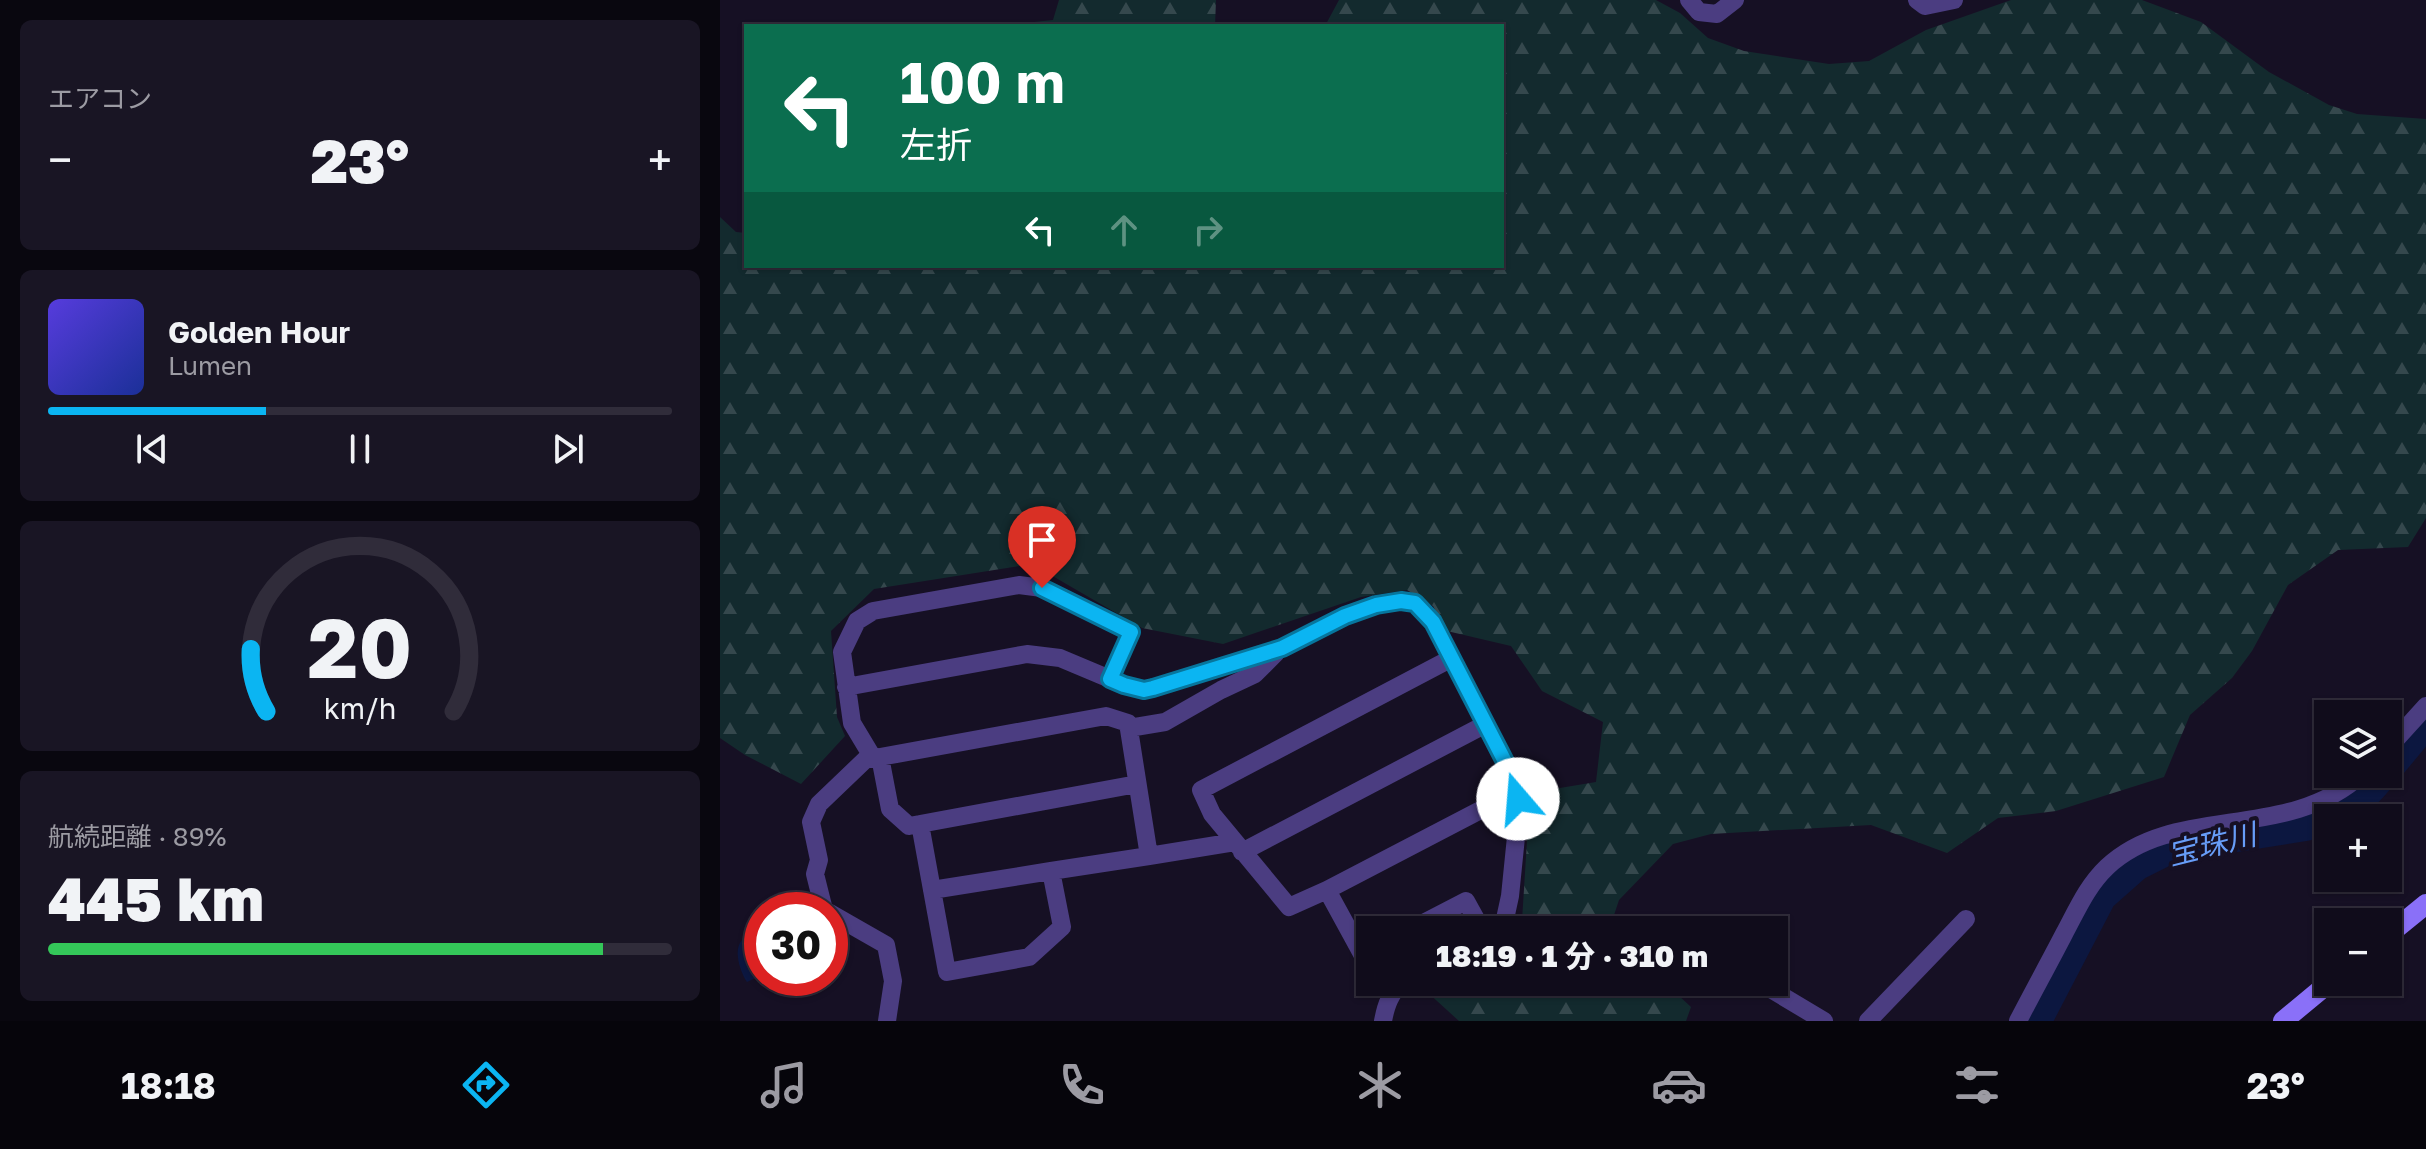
<!DOCTYPE html>
<html lang="ja">
<head>
<meta charset="utf-8">
<style>
	body { margin:0; font-family:"Golos Text","Noto Sans JP",sans-serif; background:#191524; color:#f1f3f6; height:100vh; display:flex; flex-direction:column; font-size:30px; white-space:nowrap }
	* { box-sizing:border-box; margin:0 }
	p { font-size:26px; color:#9c9ba3 }
	.icon { flex:none; width:44px; height:44px; fill:none; stroke:currentColor; stroke-width:2; stroke-linecap:round; stroke-linejoin:round }
	.map { position:relative; flex:1; overflow:hidden }
	.side { display:flex; flex-direction:column; gap:20px; padding:20px; background:#09070f; width:720px }
	.side>* { flex:none }
	.banner { position:absolute; left:24px; top:24px; width:760px; height:244px; border-radius:0px; box-shadow:0 2px 6px #0004,0 0 0 2px #302c3a; background:#0b6e4f; color:#fff; overflow:hidden }
	.tools { position:absolute; left:1594px; top:700px; display:grid; gap:16px }
	.tools a { display:grid; place-items:center; width:88px; height:88px; border-radius:0px; background:#100c1b; box-shadow:0 2px 6px #0004,0 0 0 2px #302c3a; font-size:40px }
	.speed { position:absolute; left:24px; top:892px; display:flex; gap:16px; font-size:40px; font-weight:700; text-align:center }
	.speed>* { display:grid; place-content:center; width:104px; height:104px; border-radius:50%; background:#100c1b; box-shadow:0 2px 6px #0004,0 0 0 2px #302c3a; line-height:1 }
	.speed .limit { border:12px solid #d22; background:#fff; color:#111 }
	.pin { position:absolute; display:grid; place-items:center; width:68px; height:68px; color:#fff; margin:-82px -34px; border-radius:50% 50% 50% 0; rotate:-45deg; box-shadow:0 0 8px #0007 }
	.pin .icon { rotate:45deg }
	.me { position:absolute; width:88px; margin:-44px; rotate:342deg; stroke-linejoin:round; filter:drop-shadow(0 0 6px #0008) }
	.turn { display:flex; align-items:center; gap:28px; height:168px; padding:0 24px; font-size:36px }
	.turn .icon { width:104px; height:104px; stroke-width:2.5 }
	.turn b { display:block; font-size:56px; line-height:68px }
	.lanes { display:flex; align-items:center; height:76px; padding:0 24px; background:#0003; justify-content:center; gap:40px; direction:ltr }
	.lanes .off { opacity:.35 }
	.big { font-size:60px; font-weight:800; line-height:1.1 }
	.side .card { flex:1; display:flex; flex-direction:column; justify-content:center; gap:12px; min-width:0; padding:0 28px; border-radius:12px; background:#191524 }
	.side .dial { align-items:center; gap:0 }
	.dial svg { height:208px; overflow:visible; fill:none; stroke:#302c3a; stroke-width:7; stroke-linecap:round; text-anchor:middle }
	.dial text { fill:#f1f3f6; stroke:none }
	.song { display:flex; align-items:center; gap:24px }
	.cover { width:96px; height:96px; border-radius:12px; background:linear-gradient(135deg,hsl(250 70% 55%),hsl(230 70% 35%)) }
	.played { height:8px; border-radius:4px; background:linear-gradient(90deg,#0bb5f2 35%,#302c3a 35%) }
	.keys { display:flex; justify-content:space-around; direction:ltr }
	.heat { display:flex; justify-content:space-between; align-items:center; font-size:44px; direction:ltr }
	.charge { height:12px; border-radius:6px; background:linear-gradient(90deg,#34c759 89%,#302c3a 0) }
	.trip { position:absolute; left:636px; top:916px; width:432px; height:80px; border-radius:0px; background:#100c1b; box-shadow:0 2px 6px #0004,0 0 0 2px #302c3a; font-weight:800; line-height:80px; text-align:center }
	.tabs { display:flex; height:128px; justify-content:space-around; align-items:center; background:#06050b; color:#9c9ba3 }
	.tabs .icon { width:56px; height:56px }
	.tabs .selected { color:#0bb5f2 }
	.tabs b { font-size:36px; color:#f1f3f6 }
	main { display:flex; flex:1; min-height:0 }
	.map>svg:first-child { display:block }
	.forest { fill:url(#forest-firs) }
	.water { fill:#0c1740 }
	.lines { fill:none; stroke-linecap:round; stroke-linejoin:round }
	.river { stroke:#0c1740; stroke-width:26 }
	.street { stroke:#4b3d81; stroke-width:18 }
	.secondary { stroke:#8a70f8; stroke-width:20 }
	.route-casing { stroke:#07769d; stroke-width:20 }
	.route { stroke:#0bb5f2; stroke-width:14 }
	.labels { text-anchor:middle; stroke-width:8; stroke-linejoin:round; paint-order:stroke }
	.water-label { font-size:30px; font-style:italic; fill:#679df8; stroke:#161024 }
</style>
</head>
<body>
<main>
<section class="side">
<div class="card"><p>エアコン</p>
<div class="heat"><a>−</a><b class="big">23°</b><a>+</a></div>
</div>
<div class="card">
<div class="song"><i class="cover"></i><div><b>Golden Hour</b><p>Lumen</p></div></div>
<div class="played"></div>
<div class="keys"><svg class="icon" aria-label="previous" viewBox="0 0 24 24"><path d="M18 5L8 12l10 7zM5 5v14"/></svg><svg class="icon" aria-label="pause" viewBox="0 0 24 24"><path d="M8 5v14M16 5v14"/></svg><svg class="icon" aria-label="next" viewBox="0 0 24 24"><path d="M6 5l10 7-10 7zM19 5v14"/></svg></div>
</div>
<div class="card dial"><svg viewBox="0 0 100 80">
<path d="M14 69A42 42 0 1 1 86 69"/>
<path d="M14 69A42 42 0 0 1 8 45" stroke="#0bb5f2"/>
<text x="50" y="56" font-size="32" font-weight="700">20</text>
<text x="50" y="72" font-size="11">km/h</text>
</svg></div>
<div class="card"><p>航続距離 · 89%</p><b class="big">445 km</b><div class="charge"></div></div>
</section>
<div class="map">
<svg width="1706" height="1021" viewBox="0 0 1706 1021">
	<defs>
		<pattern id="forest-firs" width="22" height="20" patternUnits="userSpaceOnUse" patternTransform="scale(2)"><rect width="22" height="20" fill="#132a2e"/><path d="M5 1l3.5 6h-7zM16 11l3.5 6h-7z" fill="#35484d"/></pattern>
	</defs>
	<rect width="100%" height="100%" fill="#161024"/>
	<!-- forest -->
	<path class="forest" d="M339,0H496L495,26H278L333,20Z
		M619,0H936L960,13L988,38L1024,51L1109,64L1149,61L1206,30L1291,0H1422L1481,22L1549,72L1609,105L1637,114L1706,119V518L1688,547L1618,550L1568,585L1532,651L1512,678L1470,715L1444,777L1336,811L1278,818L1227,853L1151,825L991,834L953,844L899,900L889,930H794L802,921L810,793L876,782L883,722L822,691L791,646L727,631L713,606L687,590L641,597L503,644L422,628L312,564L154,589L111,631L117,717L125,736L81,784L25,755L0,738V217L16,232L26,233V266H782V26H605Z
		M719,982H944L971,1007L966,1021H739L705,990Z"/>
	<!-- water -->
	<path class="water" d="M42,927V975L27,982C21,973 14,953 20,943C24,936 35,931 42,927Z"/>
	<g class="lines">
		<!-- river -->
		<path class="river" d="M1668,772L1706,726
			M1614,818C1636,810 1652,791 1666,774
			M1319,1021L1383,898L1418,867L1454,849L1586,828L1608,820"/>
		<!-- street -->
		<path class="street" d="M969,0L979,12L997,14L1015,0
			M1197,0L1205,6L1234,0
			M126,687L307,654L340,658L390,679
			M409,728L445,722L501,690L535,674L556,653
			M1668,748L1706,706
			M153,758L132,723L122,652L137,621L153,611L299,585L322,588L411,632L390,679L404,685L424,690L433,688L562,648L625,616L656,605L681,601L695,603L713,622L795,781L797,827L790,896L785,919L777,930
			M200,824L417,784
			M522,852L766,724
			M429,856L515,842
			M212,890L331,871
			M607,890L797,791
			M104,910L95,874L99,860L91,822L99,804L146,759L160,757L386,716L408,723L429,856L331,871L342,927L309,957L227,972L200,824L189,826L170,809L160,757
			M110,913L166,945L173,981L167,1021
			M690,930L746,901L762,930
			M650,950L642,954L607,890L569,907L492,814L481,790L732,658
			M1039,982L1104,1021
			M663,1021C666,1005 670,993 683,982
			M1148,1021L1246,919
			M1298,1021C1313,992 1329,963 1344,934C1357,910 1367,886 1387,867C1455,803 1567,843 1642,774"/>
		<!-- secondary -->
		<path class="secondary" d="M1668,935L1706,904
			M1563,1021L1610,982"/>
	</g>
	<g class="lines">
		<defs>
			<path id="route" d="M322,588L411,632L390,679L404,685L424,690L433,688L562,648L625,616L656,605L681,601L695,603L713,622L795,781L798,799"/>
		</defs>
		<!-- route casing -->
		<use href="#route" class="route-casing"/>
		<!-- route -->
		<use href="#route" class="route"/>
	</g>
	<g class="labels">
		<!-- water labels -->
		<g class="water-label">
			<text transform="translate(1492 845) rotate(-14)" y="10">宝珠川</text>
		</g>
	</g>
</svg>
<div class="tools">
<a><svg class="icon" aria-label="layers" viewBox="0 0 24 24"><path d="M12 4l9 5-9 5-9-5zM3 14l9 5 9-5"/></svg></a>
<a>+</a>
<a>−</a>
</div>
<div class="speed"><div class="limit">30</div></div>
<div class="pin" style="left:322px;top:588px;background:#d93025"><svg class="icon" aria-label="arrive" viewBox="0 0 24 24"><path d="M6 21V4h12l-3 4 3 4H6"/></svg></div>
<svg class="me" style="left:798px;top:799px" viewBox="-20 -20 40 40"><circle r="19" fill="#fff"/><path d="M0-13L10 11 0 6-10 11z" fill="#0bb5f2"/></svg>
<div class="trip">18:19 · 1 分 · 310 m</div>
<div class="banner">
<div class="turn"><svg class="icon" aria-label="left" viewBox="0 0 24 24"><path d="M17 20v-9H6M10 6l-5 5 5 5"/></svg><div><b>100 m</b>左折</div></div>
<div class="lanes"><svg class="icon" aria-label="left" viewBox="0 0 24 24"><path d="M17 20v-9H6M10 6l-5 5 5 5"/></svg><svg class="icon off" aria-label="ahead" viewBox="0 0 24 24"><path d="M12 20V5M6 11l6-6 6 6"/></svg><svg class="icon off" aria-label="right" viewBox="0 0 24 24"><path d="M7 20v-9h11M14 6l5 5-5 5"/></svg></div>
</div>
</div>
</main>
<nav class="tabs">
<b>18:18</b>
<svg class="icon selected" aria-label="directions" viewBox="0 0 24 24"><path d="M12 3l9 9-9 9-9-9zM9 14v-3h6M13 9l2 2-2 2"/></svg>
<svg class="icon" aria-label="music" viewBox="0 0 24 24"><path d="M9 18V5l10-2v13"/><circle cx="6" cy="18" r="3"/><circle cx="16" cy="16" r="3"/></svg>
<svg class="icon" aria-label="phone" viewBox="0 0 24 24"><path d="M5 4h4l2 5-3 2q2 4 5 5l2-3 5 2v4C11 20 4 13 5 4z"/></svg>
<svg class="icon" aria-label="climate" viewBox="0 0 24 24"><path d="M12 3v18M4 7l16 10M4 17L20 7"/></svg>
<svg class="icon" aria-label="car" viewBox="0 0 24 24"><path d="M5 17H2v-5l4-1 3-4h7l3 4 3 1v5h-3M9 17h6M6 11h13"/><circle cx="7" cy="17" r="2"/><circle cx="17" cy="17" r="2"/></svg>
<svg class="icon" aria-label="filters" viewBox="0 0 24 24"><path d="M4 7h16M4 17h16"/><circle cx="9" cy="7" r="2"/><circle cx="15" cy="17" r="2"/></svg>
<b>23°</b>
</nav>
</body>
</html>
